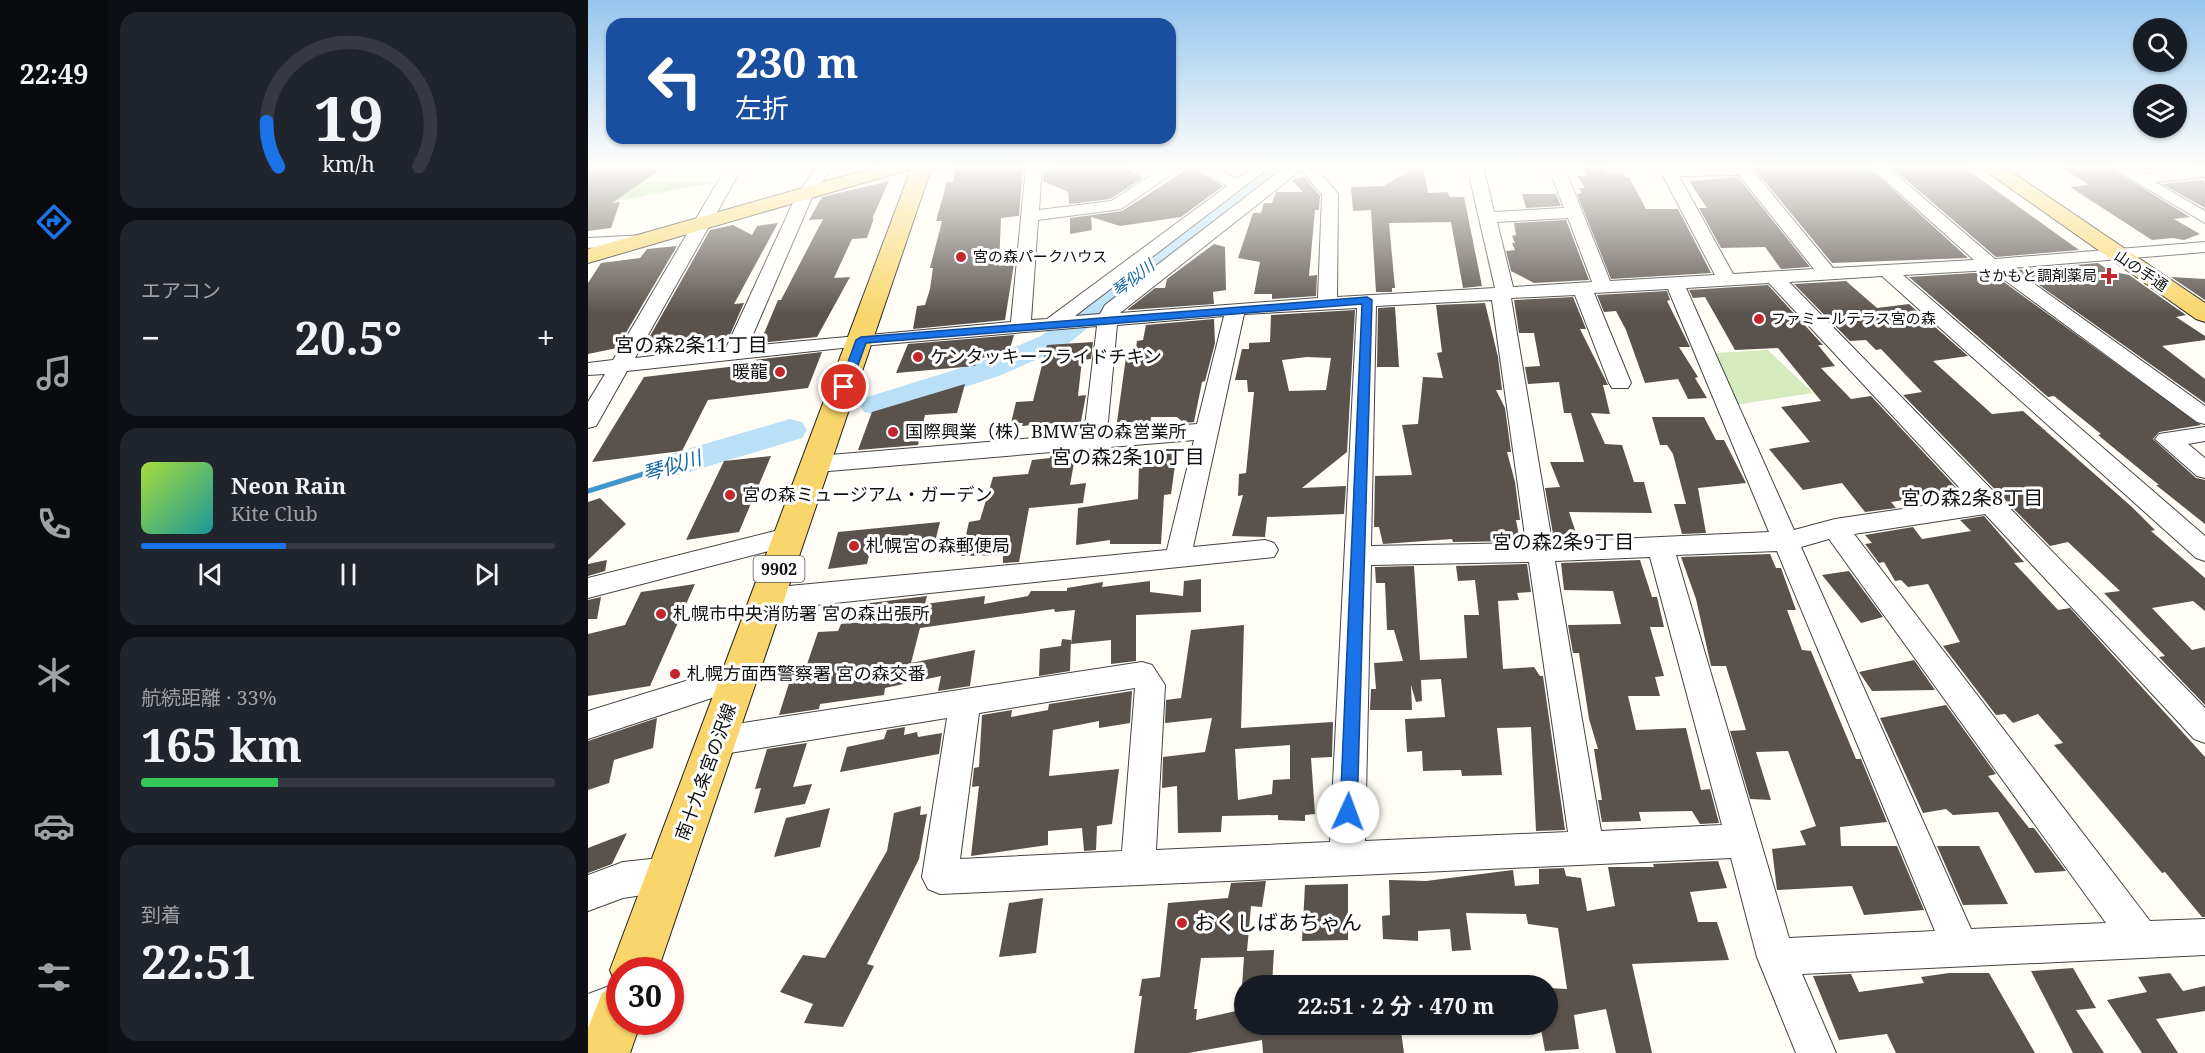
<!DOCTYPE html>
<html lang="ja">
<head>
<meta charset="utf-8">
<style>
	body { margin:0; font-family:"Noto Serif","Noto Sans JP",serif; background:#20242c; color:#f1f3f6; height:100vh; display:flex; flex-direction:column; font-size:22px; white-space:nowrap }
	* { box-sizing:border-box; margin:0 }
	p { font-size:20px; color:#9ea1a6 }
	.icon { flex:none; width:33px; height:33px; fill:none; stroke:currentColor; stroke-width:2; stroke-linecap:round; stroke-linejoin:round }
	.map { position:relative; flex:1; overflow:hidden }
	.drawer { display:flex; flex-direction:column; gap:12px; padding:12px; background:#0d0f14; width:480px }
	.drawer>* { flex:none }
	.hud { position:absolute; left:18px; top:18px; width:570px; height:126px; border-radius:18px; box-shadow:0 2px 4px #0004; background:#1a4fa0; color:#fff; overflow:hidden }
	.buttons { position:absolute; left:1545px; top:18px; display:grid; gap:12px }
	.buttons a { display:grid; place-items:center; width:54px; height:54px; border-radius:50%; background:#171b24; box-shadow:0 2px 4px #0004; font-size:30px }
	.speed { position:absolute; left:18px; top:957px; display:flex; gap:12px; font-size:30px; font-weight:700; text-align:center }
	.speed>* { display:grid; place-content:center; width:78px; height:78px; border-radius:50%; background:#171b24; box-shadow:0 2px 4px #0004; line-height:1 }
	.speed .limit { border:9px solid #d22; background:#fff; color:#111 }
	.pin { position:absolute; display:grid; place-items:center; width:51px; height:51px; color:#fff; margin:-26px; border:3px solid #fff; border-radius:50%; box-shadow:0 2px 6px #0007 }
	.me { position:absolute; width:66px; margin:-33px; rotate:2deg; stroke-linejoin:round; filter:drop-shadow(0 0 4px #0008) }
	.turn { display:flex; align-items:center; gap:21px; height:126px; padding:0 30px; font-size:27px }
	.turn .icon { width:78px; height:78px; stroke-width:2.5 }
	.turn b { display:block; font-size:42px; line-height:51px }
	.big { font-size:45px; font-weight:700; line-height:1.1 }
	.drawer .widget { flex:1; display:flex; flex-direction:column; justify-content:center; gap:9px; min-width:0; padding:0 21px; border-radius:18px; background:#20242c }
	.drawer .dial { align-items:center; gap:0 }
	.dial svg { height:156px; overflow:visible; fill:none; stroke:#363941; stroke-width:7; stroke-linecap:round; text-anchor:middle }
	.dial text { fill:#f1f3f6; stroke:none }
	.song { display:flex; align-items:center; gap:18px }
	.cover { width:72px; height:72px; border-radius:9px; background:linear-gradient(135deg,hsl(80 70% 55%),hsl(180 70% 35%)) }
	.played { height:6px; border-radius:3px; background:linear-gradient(90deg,#1a73e8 35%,#363941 35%) }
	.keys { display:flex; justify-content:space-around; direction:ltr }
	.heat { display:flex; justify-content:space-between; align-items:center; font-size:33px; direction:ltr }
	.charge { height:9px; border-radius:4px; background:linear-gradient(90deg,#34c759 33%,#363941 0) }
	.trip { position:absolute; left:646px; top:975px; width:324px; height:60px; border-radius:30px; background:#171b24; box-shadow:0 2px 4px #0004; font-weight:700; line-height:60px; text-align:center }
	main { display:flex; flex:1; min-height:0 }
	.tab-bar { display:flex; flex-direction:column; width:108px; justify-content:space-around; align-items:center; background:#090b0e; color:#9ea1a6 }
	.tab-bar .icon { width:42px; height:42px }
	.tab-bar .selected { color:#1a73e8 }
	.tab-bar b { font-size:27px; color:#f1f3f6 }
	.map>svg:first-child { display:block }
	.green { fill:#d5ebbd }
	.forest { fill:#b9dc9c }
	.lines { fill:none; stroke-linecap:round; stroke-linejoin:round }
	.stream { stroke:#3f96cf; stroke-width:5 }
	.river { fill:#b9e0f7; fill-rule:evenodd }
	.building { fill:#5a524d; fill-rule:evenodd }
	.minor-casing { stroke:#444; stroke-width:2 }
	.major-casing { stroke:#222; stroke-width:2 }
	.minor { fill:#fff; fill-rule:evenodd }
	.major { fill:#f9d66b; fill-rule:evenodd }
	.route { fill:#1a73e8; stroke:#114b97; stroke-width:1.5 }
	.poi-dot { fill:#c4262e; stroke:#fff; stroke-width:2 }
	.labels { text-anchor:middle; stroke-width:6; stroke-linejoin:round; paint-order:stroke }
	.far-poi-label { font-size:15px; fill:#111; stroke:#fff; text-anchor:start }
	.far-street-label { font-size:15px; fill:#111; stroke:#fff }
	.far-water-label { font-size:16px; font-style:italic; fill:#1768a6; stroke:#fff }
	.shield { fill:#fff; stroke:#585858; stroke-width:1.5 }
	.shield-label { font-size:16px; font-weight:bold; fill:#111 }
	.poi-label { font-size:18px; fill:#111; stroke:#fff; text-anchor:start }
	.street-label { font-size:18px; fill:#111; stroke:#fff }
	.neighbourhood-label { font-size:20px; fill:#111; stroke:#fff }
	.water-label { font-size:20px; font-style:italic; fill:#1768a6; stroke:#fff }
	.near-poi-label { font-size:21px; fill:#111; stroke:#fff; text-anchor:start }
</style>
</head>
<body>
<main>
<nav class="tab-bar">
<b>22:49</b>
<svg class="icon selected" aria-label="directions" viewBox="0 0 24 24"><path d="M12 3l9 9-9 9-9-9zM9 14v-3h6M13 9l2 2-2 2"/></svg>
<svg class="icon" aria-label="music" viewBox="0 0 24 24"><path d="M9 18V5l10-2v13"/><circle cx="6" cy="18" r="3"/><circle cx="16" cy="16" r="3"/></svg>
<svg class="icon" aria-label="phone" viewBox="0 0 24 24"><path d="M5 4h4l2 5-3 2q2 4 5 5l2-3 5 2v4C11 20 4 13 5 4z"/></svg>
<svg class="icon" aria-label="climate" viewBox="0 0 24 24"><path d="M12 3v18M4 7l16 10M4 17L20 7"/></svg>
<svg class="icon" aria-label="car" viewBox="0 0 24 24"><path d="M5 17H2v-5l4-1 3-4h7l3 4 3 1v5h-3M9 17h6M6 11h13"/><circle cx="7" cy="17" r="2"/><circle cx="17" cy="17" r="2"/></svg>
<svg class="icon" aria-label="filters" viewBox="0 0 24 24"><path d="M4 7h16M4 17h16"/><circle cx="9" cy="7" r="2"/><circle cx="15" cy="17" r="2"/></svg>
</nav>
<section class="drawer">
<div class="widget dial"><svg viewBox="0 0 100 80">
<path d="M14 69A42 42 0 1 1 86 69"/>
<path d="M14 69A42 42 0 0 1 8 46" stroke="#1a73e8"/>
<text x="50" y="56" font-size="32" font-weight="700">19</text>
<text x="50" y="72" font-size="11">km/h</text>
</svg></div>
<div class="widget"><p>エアコン</p>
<div class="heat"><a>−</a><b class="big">20.5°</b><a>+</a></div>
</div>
<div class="widget">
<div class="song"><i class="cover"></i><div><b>Neon Rain</b><p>Kite Club</p></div></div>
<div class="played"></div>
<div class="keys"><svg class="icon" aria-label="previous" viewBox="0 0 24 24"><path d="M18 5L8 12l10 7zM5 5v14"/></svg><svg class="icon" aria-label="pause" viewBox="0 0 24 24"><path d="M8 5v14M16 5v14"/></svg><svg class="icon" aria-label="next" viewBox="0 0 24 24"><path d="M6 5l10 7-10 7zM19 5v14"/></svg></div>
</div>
<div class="widget"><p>航続距離 · 33%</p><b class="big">165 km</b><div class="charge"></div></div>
<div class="widget"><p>到着</p><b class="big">22:51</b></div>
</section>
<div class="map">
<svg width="1617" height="1053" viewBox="0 0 1617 1053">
	<rect width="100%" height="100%" fill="#fffdf5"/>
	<!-- green -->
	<path class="green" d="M1180,350L1225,393L1146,405L1126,353Z"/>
	<!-- forest -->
	<path class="forest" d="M0,182H129L0,206Z"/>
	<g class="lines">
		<!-- stream -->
		<path class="stream" d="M0,491L91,463"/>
		<!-- river -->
		<path class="river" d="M673,166H699L475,348L411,376L300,412L288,415L276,412L272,405L276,398L389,363L453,336Z
			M202,419L214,422L219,430L214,438L91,475L79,471L74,463L79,455Z"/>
	</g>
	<!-- building -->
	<path class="building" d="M367,166H435L431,216L413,218L411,266L426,264L417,320L325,329L329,306L337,305L342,289L345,268H342L354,221H348L359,182H365Z
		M473,166H534L555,178L522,199L481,204L480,192L455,181L456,173Z
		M994,166H1015L1020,174L1034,172L1037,177H1041L1058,209H1090L1123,273L1023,279L989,194L994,193L991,188H997L989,176L1000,175Z
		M1164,166H1279L1380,258L1244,263Z
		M1302,166H1374L1491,250L1408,257Z
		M1471,166H1519L1602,217L1586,219L1612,234L1596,240L1585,238L1564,240L1482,187L1501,185Z
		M603,167L635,186L593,217L532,226L503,217L504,230L482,234V218L534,211Z
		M73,169L24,203L32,202L23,228L0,231V170Z
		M821,171H836L840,193L860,192L861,197H876L894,286L875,288L863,222L801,223L807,288H804V292H788L783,210L765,211L763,187L795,186Z
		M716,177L732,196L731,210H727L721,276L729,275L728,296L684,299V294H666L672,262L650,258L665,213H673L676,203H684L688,192H715L704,180Z
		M1150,177L1222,267L1193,269L1177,247L1133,248L1111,208H1119L1101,181Z
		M1613,180L1617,182V208L1574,184Z
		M301,181L284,219L286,218L279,238L264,239L246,278L262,277L229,337L172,343L190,300H193L235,219L221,220L234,197Z
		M934,194H968L973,206L938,208Z
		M978,220L1001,280L946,283L923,271L918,251L927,250L924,243H927L924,236L928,235L926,223Z
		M190,223L146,304L156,303L141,337L57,345L122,230L145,225L164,235L169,226Z
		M626,244L637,247L638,290L625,292L626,304L539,310L567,288H577L579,279Z
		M89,246L29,348L0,354V283L13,263L52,258L59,249Z
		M1510,263L1522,271L1541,275L1598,315L1588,317L1617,336V340L1574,346L1617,379V403L1430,270Z
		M1402,272L1613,425L1571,432L1565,439L1608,478L1617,480V524L1568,485H1571L1510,435L1513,434L1466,396L1460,397L1321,277Z
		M1583,277L1617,279V300Z
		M1258,281L1289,308L1321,304L1380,356L1345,361L1404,414L1435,411L1544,507L1567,530L1563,531L1617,578V611L1605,601L1564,608L1604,650L1617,647V705L1571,657L1577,656L1516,593L1532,591L1480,542L1462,546L1315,395L1334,392L1293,349L1288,350L1278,340L1262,341L1206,284Z
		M1180,285L1235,345H1230L1247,366L1233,368L1263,399L1283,396L1377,497L1354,501L1349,495L1303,502L1308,508L1277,512L1254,483L1215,490L1181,449L1222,442L1193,407L1233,401L1190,348L1147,350L1117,297L1105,298L1101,290Z
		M1079,291L1082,300L1079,301L1102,347H1091L1110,377L1107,378L1119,398L1100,399L1090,379L1057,383L1038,330L1028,311L1016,312L1009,295Z
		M985,297L998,329H992L1020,385H1015L1022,414L1003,413L1017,444L1034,445L1046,482H1056L1064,513L981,512L990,539H970L969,534H965L957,488L972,487L962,462H996L983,413H976L971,382L940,384L937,367L952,366L946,333H931L926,300Z
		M897,303L910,357L914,390H908L917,408L923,452H919L927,482L932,520H928L932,541L865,542L864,539L795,544L791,527H786L787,476L824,475L814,425L830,424L835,377L855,378L849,353L854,352L848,305Z
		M807,307L811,367H789L790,308Z
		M767,310L759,452L714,488L758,486L756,514L679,517L677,537L644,536L655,495L650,496L651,474L658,473L666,392H660L659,380H647L654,349H661V343L682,342L683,315ZM719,357L743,358L738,390L701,391L694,360Z
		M626,319L627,343L617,381L614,382L606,422L596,423L589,417H563L562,426L528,429L538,357L547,356L549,341L555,340L558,325Z
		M426,335L420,355L390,358L387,366L308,373L320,344Z
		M505,342L503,359L494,360L490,396L498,395L491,432L466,434L468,423L434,426L435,423H423L428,402L445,401L459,345Z
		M234,352L220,388L120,400L94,451L4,462L56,377L166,364V360Z
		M377,384L369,413L337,415L330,445L270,450L284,412Z
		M1064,417H1116L1128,440H1136L1158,483L1110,488L1118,533L1094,534L1086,504H1098L1085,454L1079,445H1072Z
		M589,451L583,494L576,495L573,544H522V540L488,545L490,508L550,499L551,465L560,464L561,453Z
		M488,452L482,485L498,483L495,503L441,508L431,562L415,563V555L373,556L381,522L392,520L405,477L440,474L444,460L462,458L463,454Z
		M183,456L151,532L98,540L136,461Z
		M12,498L38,524L0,560V502Z
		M1396,516L1436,562L1426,563L1470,610L1482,608L1617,757V917H1614L1577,872L1574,873L1466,745L1475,743L1450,714L1425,723L1417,714L1408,715L1355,646L1372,642L1340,584L1320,587L1313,580L1307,581L1296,562L1291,563L1277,544L1284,543L1277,535L1325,527L1334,539L1383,531L1372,520Z
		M352,522L347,542L316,546L315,551L281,555L279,564L240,569L250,532Z
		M1182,554L1188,568H1193L1208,610H1199L1214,650L1223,651L1268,759H1273L1299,822L1252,827L1253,846H1309L1336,910L1276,915L1264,886L1189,890L1184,849L1218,845L1212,831L1228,826L1200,751L1168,752L1183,800L1162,799L1142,731L1158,730L1138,666H1123L1108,599L1093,557Z
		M19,560L17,571L0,576V564Z
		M1052,560L1064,597H1069L1076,627H1062L1076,676L1067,677L1072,696H1040L1048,730L1098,728L1113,790L1122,789L1131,823L1112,824L1104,811L1051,812L1053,821L1014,822L1010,800H1014L1006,749H1010L1001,719L991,653H985L980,625L1033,624L1025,591L976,590L973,563Z
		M939,564L943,592L929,593L931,600L910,601L915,669L946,667L952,676H955L977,830L948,831L943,727L909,728L914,775L874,776L873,770L835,771L834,751L819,752L817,719L857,717L853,679L833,680L834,701L828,702L823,685L824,710H782L783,689H788L786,663L815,661L806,630H799L797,583H788L787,567L826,566L832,660L879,658L876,615H891L887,580L870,581L868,566Z
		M1261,571L1295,617L1273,623L1234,575Z
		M613,579V612L548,615V661L523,664V640L483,644L487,610L467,612L466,609L332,628L323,663L387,650L382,686L350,691L353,676L297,688L296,695L232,704L231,709L191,715L203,677L215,676L230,632L250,631L253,624L276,622L282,603L339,596L337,604L397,596L396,604L440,596L443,591H479V588L515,582L514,587L562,581V592L595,596L596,581Z
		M107,584L62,686L0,696V634L37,625L53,592Z
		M13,597L9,619H0V600Z
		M656,625L653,728L745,722L744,757L723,758L727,814L717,815V821L690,820V815L634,816L633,832L590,833L589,786L574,788L575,757L617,752L624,718L577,723L578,700L593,698L603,630ZM702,745V779L685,780L684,794L650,800L647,749Z
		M474,639L483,640L482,671L451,676L452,649L473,646Z
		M1326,660L1347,690L1284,691L1271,672Z
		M544,691L542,723L511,728V721L465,730L461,776L531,769L524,824L509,826L508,850L496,851L494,828L460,831V845L383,856L391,786L384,787L386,768L391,767L394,715L424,710L423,717L460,710L461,704Z
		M1358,705L1408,774L1400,776L1441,828H1446L1478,871L1447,873L1410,812L1365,815L1358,809L1335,813L1292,718Z
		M69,718L65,748L26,760L21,783L0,790V741Z
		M317,727L316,735L329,732L330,737L354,733L351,754L252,772L259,747L296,739L299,730Z
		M219,743L205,787L224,784L217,804L166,813L173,788L167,789L179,749Z
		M333,806L332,815L339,814L331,859L279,964L286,966L255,1027L216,1023L225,1004L192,992L215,955L237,958L299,851L306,813Z
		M242,808L232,847L186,857L198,818Z
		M39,833L24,864L0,873V848Z
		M1349,846H1391L1420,904L1375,905Z
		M1130,861L1139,888L1102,892L1110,922H1129L1141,960L1044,964L1064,1053H1028L1018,1009L986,1015L991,1049L957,1051L952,1024H960V988L979,989L970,928L940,924L938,914L878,913L883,950L864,951L862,929L830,931V941L795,939L794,916L802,915L801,880L838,881L925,870L927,886L951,884V869L976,868L978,876L993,878L999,911L1027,906L1020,867H1066L1065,864Z
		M678,881L674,907L663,906L659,951L686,950L684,986H654L656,957L613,958L606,1009H609L608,1020L657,1009V1024H812L816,1053H675L674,1040L600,1053H546L554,996H551L554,979L572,977L580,903L640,898L643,883Z
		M760,884V940L714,941L717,885Z
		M455,898L448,953L411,957L421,903Z
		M1485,968L1508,1008L1488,1010L1516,1053H1485L1443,971Z
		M1361,973H1401L1447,1053H1308L1299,1034L1251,1040L1225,976L1263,974L1271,992L1336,983L1333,977Z
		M1582,973L1595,991L1617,986V1011L1568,1019L1590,1053H1554L1519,1000L1559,992L1550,977Z"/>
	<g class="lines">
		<defs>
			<path id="minor" d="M139,166H155L47,358L138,348L209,194L230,166H245L225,195L160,346L423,322L438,166H454L451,210L523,201L578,166H596L533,209L450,220L443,320L459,319L639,186L605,166H625L649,179L666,166H683L487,316L512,314L517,305L698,166H727L750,194L749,297L907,288L879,166H895L906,212L976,208L960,166H976L1022,281L1127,275L1070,166H1161L1245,268L1386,260L1281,166H1298L1407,259L1617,242V252L1424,268L1617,406V424L1609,422L1403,270L1315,275L1617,536V561L1608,558L1294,276L1201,282L1617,708V743L1606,739L1397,514L1266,534L1562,921L1617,919V955L1214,974L1248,1053H1208L1169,957L1143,858L352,894L340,889L334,877L359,718L129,755L118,751L113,741L118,731L129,727L554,662L564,665L577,685L568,850L742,842L769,308L656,314L605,547L677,540L686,543L690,550L686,557L180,610L170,607L166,599L170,591L180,588L579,550L606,440L229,472L221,470L217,464L221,458L229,456L496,434L509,326L273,346L39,371L8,426L0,428V402L17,374L0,375V363L25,360ZM713,170L734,195L730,298L532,313ZM1151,175L1226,269L1145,274L1091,176ZM980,218L1004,282L925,287L909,222ZM1181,283L1382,499L1247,519L1206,530L1098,288ZM1080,289L1181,532L964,542L923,298L987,295L1021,383L1024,388H1040L1043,383L1006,293ZM904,300L938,543L783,546L788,306ZM636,316L609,424L519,432L529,325ZM1241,539L1518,923L1383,929L1213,547ZM1189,551L1347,931L1201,938L1088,555ZM1062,557L1134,825L1013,831L967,561ZM941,562L980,832L777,841L783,565ZM547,688L534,851L372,859L391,713Z
				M1521,166H1540L1553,174L1617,167V177L1567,182L1617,211V223Z
				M58,235L64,236L67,240L64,244L0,248V238Z
				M1617,427V441L1600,444L1617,458V478L1609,476L1567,439L1571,434Z
				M203,527L212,529L216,536L212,543L0,598V578Z
				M153,664L163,667L168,676L163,685L0,739V711Z
				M81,857L93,862L99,874L93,886L81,891L35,898L0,911V875L35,862Z
				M32,982V1021L0,1034V994Z"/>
			<path id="major" d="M292,166H344L70,970H32V1022H53L42,1053H0V1028L14,993L29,987L22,970L323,169L0,263V249Z
				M1391,166H1415L1617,303V322L1608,319Z"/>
		</defs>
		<!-- minor casing -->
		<use href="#minor" class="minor-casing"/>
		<!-- major casing -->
		<use href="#major" class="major-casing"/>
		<!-- minor -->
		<use href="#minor" class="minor"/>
		<!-- major -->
		<use href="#major" class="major"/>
	</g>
	<!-- sky -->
	<linearGradient id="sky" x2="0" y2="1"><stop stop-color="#95c6ee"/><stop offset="0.53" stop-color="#fffefa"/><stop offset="1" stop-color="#fffefa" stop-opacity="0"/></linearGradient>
	<rect width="1617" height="314" fill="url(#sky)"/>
	<!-- route -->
	<path class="route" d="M779,297L784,300L769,812L767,818L760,820L754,818L752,812L774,304L278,343L262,387L256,391L251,387L268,340L273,337Z"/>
	<!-- markers -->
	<g class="poi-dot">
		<circle cx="373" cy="257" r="6"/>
		<path d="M1518 267h6v6h6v6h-6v6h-6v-6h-6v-6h6z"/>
		<circle cx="1171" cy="319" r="6"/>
		<circle cx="330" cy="357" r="6"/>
		<circle cx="192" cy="372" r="6"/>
		<circle cx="305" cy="432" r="6"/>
		<circle cx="142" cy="495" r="6"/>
		<circle cx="266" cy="546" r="6"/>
		<circle cx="73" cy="614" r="6"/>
		<circle cx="87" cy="674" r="6"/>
		<circle cx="594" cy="923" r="6"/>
	</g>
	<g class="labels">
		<!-- far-poi labels -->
		<g class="far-poi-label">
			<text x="385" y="262">宮の森パークハウス</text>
			<text x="1509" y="281" text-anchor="end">さかもと調剤薬局</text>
			<text x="1183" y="324">ファミールテラス宮の森</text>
		</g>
		<!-- far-street labels -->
		<g class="far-street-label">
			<text transform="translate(1553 271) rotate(34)" y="5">山の手通</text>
		</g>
		<!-- far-water labels -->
		<g class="far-water-label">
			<text transform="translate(545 278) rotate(-38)" y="6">琴似川</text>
		</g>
		<!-- shield labels -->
		<rect class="shield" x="165.5" y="556" width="51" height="26" rx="4.5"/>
		<g class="shield-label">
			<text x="191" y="575">9902</text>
		</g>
		<!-- poi labels -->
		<g class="poi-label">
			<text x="342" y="363">ケンタッキーフライドチキン</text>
			<text x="180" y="378" text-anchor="end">暖龍</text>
			<text x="317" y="438">国際興業（株）BMW宮の森営業所</text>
			<text x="154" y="501">宮の森ミュージアム・ガーデン</text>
			<text x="278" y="552">札幌宮の森郵便局</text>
			<text x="85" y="620">札幌市中央消防署 宮の森出張所</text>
			<text x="99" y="680">札幌方面西警察署 宮の森交番</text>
		</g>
		<!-- street labels -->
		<g class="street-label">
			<text transform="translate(118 772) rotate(-70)" y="6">南十九条宮の沢線</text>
		</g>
		<!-- neighbourhood labels -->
		<g class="neighbourhood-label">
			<text x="103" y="352">宮の森2条11丁目</text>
			<text x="540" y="464">宮の森2条10丁目</text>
			<text x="1384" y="505">宮の森2条8丁目</text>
			<text x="975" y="549">宮の森2条9丁目</text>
		</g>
		<!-- water labels -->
		<g class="water-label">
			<text transform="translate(84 466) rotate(-17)" y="7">琴似川</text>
		</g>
		<!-- near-poi labels -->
		<g class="near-poi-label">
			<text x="606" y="930">おくしばあちゃん</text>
		</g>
	</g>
</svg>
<div class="buttons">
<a><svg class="icon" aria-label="search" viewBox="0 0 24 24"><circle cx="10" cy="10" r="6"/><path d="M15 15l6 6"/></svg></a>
<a><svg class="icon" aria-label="layers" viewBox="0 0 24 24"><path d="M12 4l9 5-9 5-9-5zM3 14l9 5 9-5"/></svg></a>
</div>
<div class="speed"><div class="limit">30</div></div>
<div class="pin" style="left:256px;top:387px;background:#d93025"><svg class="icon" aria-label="arrive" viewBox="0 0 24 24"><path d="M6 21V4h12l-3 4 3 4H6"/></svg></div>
<svg class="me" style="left:760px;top:812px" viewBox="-20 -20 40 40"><circle r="19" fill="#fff"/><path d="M0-13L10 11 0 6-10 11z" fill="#1a73e8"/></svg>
<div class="trip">22:51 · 2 分 · 470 m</div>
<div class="hud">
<div class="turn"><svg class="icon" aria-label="left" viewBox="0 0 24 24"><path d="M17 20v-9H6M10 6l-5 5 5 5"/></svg><div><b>230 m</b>左折</div></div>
</div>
</div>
</main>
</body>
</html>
